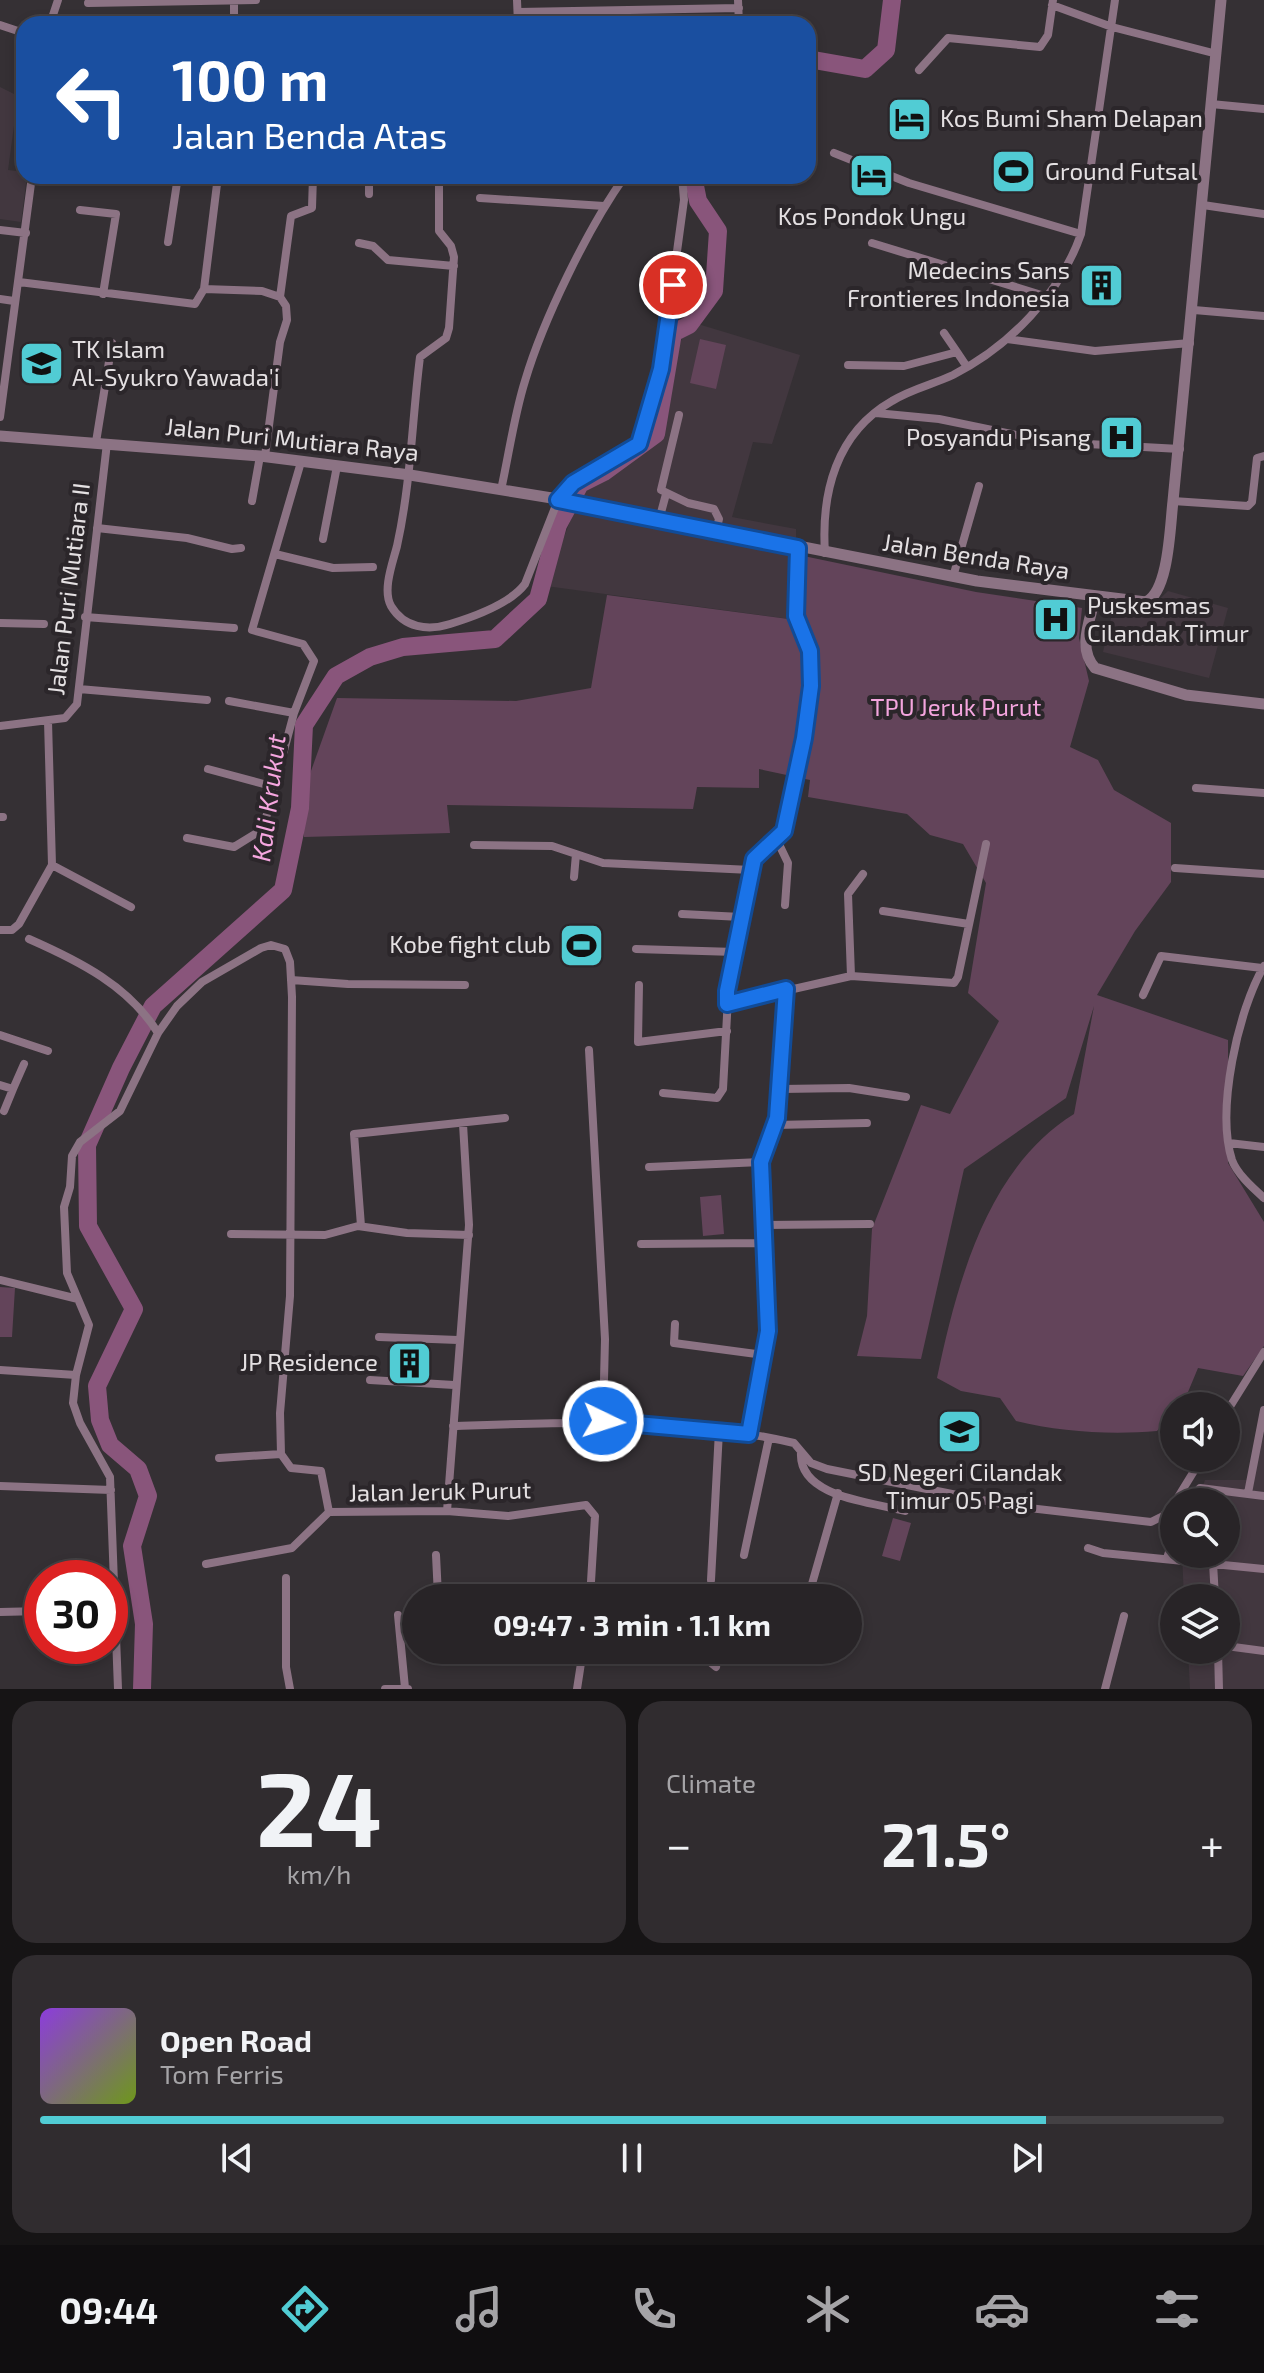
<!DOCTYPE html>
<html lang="en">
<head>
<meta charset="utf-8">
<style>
	body { margin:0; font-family:"Exo 2",sans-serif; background:#302c2f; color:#f1f3f6; height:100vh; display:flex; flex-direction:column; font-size:30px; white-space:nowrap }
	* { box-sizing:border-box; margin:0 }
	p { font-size:26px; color:#a5a4a7 }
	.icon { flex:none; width:44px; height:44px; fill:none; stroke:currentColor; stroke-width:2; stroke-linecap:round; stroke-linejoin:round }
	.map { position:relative; height:1689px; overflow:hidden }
	.details { display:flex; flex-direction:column; gap:12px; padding:12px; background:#161415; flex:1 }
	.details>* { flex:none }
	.top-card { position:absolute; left:16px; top:16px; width:800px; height:168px; border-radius:24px; box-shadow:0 4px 12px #0003,0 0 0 2px #444144; background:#1a4fa0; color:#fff; overflow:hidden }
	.controls { position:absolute; left:1160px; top:1392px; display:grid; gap:16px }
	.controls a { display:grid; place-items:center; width:80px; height:80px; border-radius:50%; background:#282427; box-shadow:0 4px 12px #0003,0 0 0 2px #444144; font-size:40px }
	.speed { position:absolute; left:24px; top:1560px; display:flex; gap:16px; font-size:40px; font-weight:700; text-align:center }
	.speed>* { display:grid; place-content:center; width:104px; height:104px; border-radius:50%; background:#282427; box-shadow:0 4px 12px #0003,0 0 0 2px #444144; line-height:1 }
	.speed .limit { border:12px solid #d22; background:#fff; color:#111 }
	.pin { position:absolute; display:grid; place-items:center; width:68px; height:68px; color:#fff; margin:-34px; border:4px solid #fff; border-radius:50%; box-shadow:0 2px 8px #0007 }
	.me { position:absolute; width:88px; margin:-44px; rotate:94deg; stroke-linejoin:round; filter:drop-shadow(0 0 6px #0008) }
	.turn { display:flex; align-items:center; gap:28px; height:168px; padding:0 24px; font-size:36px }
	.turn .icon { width:104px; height:104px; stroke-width:2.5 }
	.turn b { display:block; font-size:56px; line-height:68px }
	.big { font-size:60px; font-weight:700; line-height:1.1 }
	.details .card { flex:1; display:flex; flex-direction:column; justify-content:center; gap:12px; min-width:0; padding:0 28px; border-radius:24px; background:#302c2f }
	.details .dial { align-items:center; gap:0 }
	.dial b { font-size:104px; line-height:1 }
	.song { display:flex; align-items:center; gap:24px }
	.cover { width:96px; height:96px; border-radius:12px; background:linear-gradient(135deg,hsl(270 70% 55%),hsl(80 70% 35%)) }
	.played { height:8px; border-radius:4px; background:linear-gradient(90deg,#51ccd4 85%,#444144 85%) }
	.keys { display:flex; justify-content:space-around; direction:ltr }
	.heat { display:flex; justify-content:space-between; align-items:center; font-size:44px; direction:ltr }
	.details .tiles { flex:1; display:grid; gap:12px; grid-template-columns:1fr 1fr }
	.card:last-child { grid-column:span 2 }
	.trip { position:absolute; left:402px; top:1584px; width:460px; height:80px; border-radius:40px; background:#282427; box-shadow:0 4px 12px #0003,0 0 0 2px #444144; font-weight:700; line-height:80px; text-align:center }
	.tabs { display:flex; height:128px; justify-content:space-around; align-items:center; background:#100e10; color:#a5a4a7 }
	.tabs .icon { width:56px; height:56px }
	.tabs .current { color:#51ccd4 }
	.tabs b { font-size:36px; color:#f1f3f6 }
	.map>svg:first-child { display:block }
	.built { fill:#42373f }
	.green { fill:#63445a }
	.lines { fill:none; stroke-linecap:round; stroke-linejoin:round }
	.river { stroke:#89557b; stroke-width:18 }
	.minor { stroke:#8c7384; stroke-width:8 }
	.tertiary { stroke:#8c7384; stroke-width:11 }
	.route-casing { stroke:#114b97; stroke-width:20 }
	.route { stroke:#1a73e8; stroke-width:14 }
	.labels { text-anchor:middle; stroke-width:8; stroke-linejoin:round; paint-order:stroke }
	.poi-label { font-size:24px; fill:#e4e0e2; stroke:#2b262a; text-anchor:start }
	.street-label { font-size:24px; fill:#e4e0e2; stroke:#2b262a }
	.park-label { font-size:24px; fill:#f4a5de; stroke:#2b262a }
	.water-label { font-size:26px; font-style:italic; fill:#f5a6df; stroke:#2b262a }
</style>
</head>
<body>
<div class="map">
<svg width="1264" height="1689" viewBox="0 0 1264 1689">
	<rect width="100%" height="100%" fill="#353034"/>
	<!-- built -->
	<path class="built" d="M0,87L18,96L8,170L24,172L27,176L21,222L0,219Z
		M688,321L800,355L772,444L753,442L732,517L796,529L797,620L546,586L590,467L648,435Z
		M1168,591L1228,608L1209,678L1103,652L1113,610L1151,607Z
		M1264,1435V1689H1190L1188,1650H1226V1598H1184L1182,1554H1226V1502H1197L1205,1480H1251Z"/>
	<!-- green -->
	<path class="green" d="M700,339L726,345L716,389L690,383Z
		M794,554L976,592L1082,608L1079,638L1089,681L1070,747L1098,760L1114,790L1171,823V882L1135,931L1097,995L1228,1040V1163L1264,1222V1346L1243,1376L1198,1368L1188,1392L1157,1431C1111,1435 1061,1432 1016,1421L1000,1398L961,1391L937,1378C957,1283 987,1168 1074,1114L1094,1006L1066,1098L964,1169L921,1359L857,1356L867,1316L872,1229L921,1105L950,1114L999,1021L968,993L986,883L963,844L930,835L907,814L808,797L810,780L759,769V788L697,787L693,809L447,805L450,833L304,837L301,799L337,698L516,701L591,688L607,595L796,620Z
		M721,1195L724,1234L703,1236L700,1197Z
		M0,1287L15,1288L12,1337H0Z
		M893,1518L911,1523L900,1561L882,1556Z"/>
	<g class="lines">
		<!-- river -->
		<path class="river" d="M808,59L865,69L886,50L892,0
			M142,1689L144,1624L132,1546L148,1496L138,1469L110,1445L100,1420L97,1386L134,1309L88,1226L87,1145L121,1068L153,1006L283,890L300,808L304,725L336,676L370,657L403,647L495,639L538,599L558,525L580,484L604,472L656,434L673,333L689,325L714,291L718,231L698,201L693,176"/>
		<!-- minor -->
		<path class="minor" d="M517,0L518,24
			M738,0L739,24
			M234,1V24
			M88,3L256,0
			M1052,5L1112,27L1217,54
			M518,12L739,8
			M50,24L58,0
			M0,25L24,33
			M919,70L948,38L1040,47L1048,35L1053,0
			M1211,104L1264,109
			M834,153L909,183L1081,234
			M439,176V231L451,246L454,257L449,328L446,338L420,357C412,420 411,483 397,546C393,562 382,590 391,606C404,628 428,631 450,624C473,617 510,604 525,584L558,500L573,483L639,444L661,369L684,200L682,176
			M32,178L63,176
			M369,194V176
			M480,198L604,206
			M1203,205L1264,214
			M80,210L116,214L103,294
			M0,230L26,233
			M168,242L178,176
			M359,243L373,246L388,260L454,266
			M872,243L1048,297
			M19,282L195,304L204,289L218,176
			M204,289L262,291L280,297
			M0,299L14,301
			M1194,310L1264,316
			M944,333L957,352
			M1007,339L1095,351L1190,343
			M848,365L904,366L957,352L967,367
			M876,413L939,419L1051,442L1180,449
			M679,415L661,490L688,503L714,509L719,519L716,531
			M0,417L32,176
			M96,442L112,343
			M265,456L280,342L287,320L286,306L280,297L291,216L312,208L313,176
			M501,490C509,454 514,416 525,381C543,320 588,228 625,176
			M252,501L260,456
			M1173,501L1248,506L1252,502L1257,458L1264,456
			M659,520L666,494
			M97,528L187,538L232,549L241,548
			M323,539L337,466
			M825,553C821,493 836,433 892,401C911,389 934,384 953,375C1010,346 1060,294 1081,234L1115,0
			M275,554L333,568L373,567
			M953,577L979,486
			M85,617L234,628
			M0,623L44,624
			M79,689L207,700
			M229,701L294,713
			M0,726L65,718L77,704L107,443
			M208,769L275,787
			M1196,788L1264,793
			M0,817H3
			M187,838L234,847L263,829L294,713L314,661L303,644L252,630L301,462
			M777,840L788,863L785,905
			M474,845L552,846L576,854
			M52,865L131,907
			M1175,868L1264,874
			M574,877L576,854L603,863L751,870
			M883,911L969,924
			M682,914L741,917
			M0,930H12L19,924L52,865L48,721
			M29,939C79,961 129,986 158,1033
			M636,949L735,952
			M1264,966C1238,1010 1216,1110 1232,1160C1237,1174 1253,1188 1264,1198
			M851,976L848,894L863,874
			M291,980L348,984L465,985
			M639,985L638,1042L727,1031
			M1143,995L1161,956L1262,968
			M727,1004L851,976L954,983L958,977L986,844
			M0,1035L48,1051
			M589,1050L605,1339L603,1421
			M0,1085L13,1089L24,1064
			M781,1089L849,1088L906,1097
			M663,1093L717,1098L723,1089L729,979L751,870L756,854L783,834L811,686L810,651L796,616L798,548
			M4,1111L13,1089
			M775,1125L867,1123
			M1229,1143L1264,1147
			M649,1167L761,1162
			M764,1225L870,1224
			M361,1226L354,1134L505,1118
			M231,1234L325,1235L358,1226L407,1233L469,1235
			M641,1244L766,1243
			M0,1280L78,1299L89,1325L76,1375L73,1403L80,1423L110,1477L118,1689
			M78,1299L67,1273L64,1207L70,1187L72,1156L80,1142L120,1111L158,1033L177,1006L202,982L261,948L271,945L285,949L290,962L292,997L290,1296L280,1413L281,1454L291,1468L321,1471L329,1512
			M675,1324L674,1343L764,1355
			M379,1337L458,1340
			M0,1370L76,1375
			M370,1380L454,1385
			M1226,1413L1264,1352
			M453,1426C566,1422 683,1417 794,1443L811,1463L827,1469L1012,1506L1151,1522L1163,1516L1174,1503
			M749,1434L768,1331L761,1162L777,1118L786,989
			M801,1452C798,1497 871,1502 905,1511
			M219,1458L281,1454
			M0,1486L111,1490
			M1248,1493L1264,1410
			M1175,1502L1202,1458
			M1187,1502L1200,1488L1264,1496
			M447,1511L469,1225L463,1124
			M329,1512L447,1511L508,1516L586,1505L595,1516L590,1598
			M1088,1548L1103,1553L1264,1569
			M436,1555L438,1596L465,1598
			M744,1555L769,1438
			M1167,1558L1174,1537
			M1213,1563L1215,1598
			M206,1564L292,1548L329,1512
			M286,1578V1667L290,1689
			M711,1580L719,1431
			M808,1598L838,1493
			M0,1612L42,1611
			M398,1615L405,1688
			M1226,1646L1264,1651
			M695,1650L716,1667
			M1218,1650L1219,1689
			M385,1689H408
			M577,1689L583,1650
			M1105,1689L1124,1616"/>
		<!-- tertiary -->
		<path class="tertiary" d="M0,436L260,456L410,475L564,500L977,581L1146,602C1169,591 1170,526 1173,501L1221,0
			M1095,598C1090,621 1077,648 1095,668L1186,695L1264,704"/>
	</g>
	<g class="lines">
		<defs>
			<path id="route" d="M603,1421L749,1434L768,1331L761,1162L777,1118L786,989L727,1004V991L754,859L784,831L804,738L811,686L810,651L796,616L798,548L558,500L573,483L639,444L661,369L673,285"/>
		</defs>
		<!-- route casing -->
		<use href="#route" class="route-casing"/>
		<!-- route -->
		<use href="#route" class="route"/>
	</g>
	<!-- icons -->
	<defs>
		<symbol id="hotel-square" viewBox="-11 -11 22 22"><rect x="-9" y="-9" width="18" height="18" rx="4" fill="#51ccd4" stroke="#2b262a"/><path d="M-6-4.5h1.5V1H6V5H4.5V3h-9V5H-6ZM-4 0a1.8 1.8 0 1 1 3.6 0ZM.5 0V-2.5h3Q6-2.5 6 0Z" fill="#111"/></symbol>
		<symbol id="stadium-square" viewBox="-11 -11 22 22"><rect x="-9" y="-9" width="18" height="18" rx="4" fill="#51ccd4" stroke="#2b262a"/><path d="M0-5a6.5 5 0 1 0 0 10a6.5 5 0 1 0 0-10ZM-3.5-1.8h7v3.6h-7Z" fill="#111"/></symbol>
		<symbol id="building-square" viewBox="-11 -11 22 22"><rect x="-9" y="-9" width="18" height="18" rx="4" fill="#51ccd4" stroke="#2b262a"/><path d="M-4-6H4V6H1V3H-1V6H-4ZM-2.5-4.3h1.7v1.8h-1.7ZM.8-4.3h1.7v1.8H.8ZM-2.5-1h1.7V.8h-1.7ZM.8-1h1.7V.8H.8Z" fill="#111"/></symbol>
		<symbol id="school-square" viewBox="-11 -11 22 22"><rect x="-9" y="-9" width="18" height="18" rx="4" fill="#51ccd4" stroke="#2b262a"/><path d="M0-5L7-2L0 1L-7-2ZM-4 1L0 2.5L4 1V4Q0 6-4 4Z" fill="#111"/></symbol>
		<symbol id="hospital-square" viewBox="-11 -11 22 22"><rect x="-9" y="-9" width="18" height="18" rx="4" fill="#51ccd4" stroke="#2b262a"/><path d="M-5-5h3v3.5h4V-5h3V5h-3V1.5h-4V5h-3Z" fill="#111"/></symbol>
	</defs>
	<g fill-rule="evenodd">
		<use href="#hotel-square" x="884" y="94" width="51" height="51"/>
		<use href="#stadium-square" x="988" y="146" width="51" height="51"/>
		<use href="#hotel-square" x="846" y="150" width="51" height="51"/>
		<use href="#building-square" x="1076" y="260" width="51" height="51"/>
		<use href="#school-square" x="16" y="338" width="51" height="51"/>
		<use href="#hospital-square" x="1096" y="412" width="51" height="51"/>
		<use href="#hospital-square" x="1030" y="594" width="51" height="51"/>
		<use href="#stadium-square" x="556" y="920" width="51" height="51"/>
		<use href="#building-square" x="384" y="1338" width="51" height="51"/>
		<use href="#school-square" x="934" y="1406" width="51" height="51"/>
	</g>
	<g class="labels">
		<!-- poi labels -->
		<g class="poi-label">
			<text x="940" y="127">Kos Bumi Sham Delapan</text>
			<text x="1045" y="180">Ground Futsal</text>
			<text x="872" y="225" text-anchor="middle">Kos Pondok Ungu</text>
			<text x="1070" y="279" text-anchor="end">Medecins Sans<tspan x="1070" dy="28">Frontieres Indonesia</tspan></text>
			<text x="72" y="358">TK Islam<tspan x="72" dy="28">Al-Syukro Yawada'i</tspan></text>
			<text x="1091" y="446" text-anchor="end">Posyandu Pisang</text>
			<text x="1087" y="614">Puskesmas<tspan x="1087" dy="28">Cilandak Timur</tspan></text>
			<text x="551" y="953" text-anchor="end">Kobe fight club</text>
			<text x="378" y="1371" text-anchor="end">JP Residence</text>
			<text x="960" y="1481" text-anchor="middle">SD Negeri Cilandak<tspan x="960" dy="28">Timur 05 Pagi</tspan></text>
		</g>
		<!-- street labels -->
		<g class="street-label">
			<text transform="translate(292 440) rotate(6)" y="8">Jalan Puri Mutiara Raya</text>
			<text transform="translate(976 557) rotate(9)" y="8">Jalan Benda Raya</text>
			<text transform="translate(69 589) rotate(-83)" y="8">Jalan Puri Mutiara II</text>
			<text transform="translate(440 1492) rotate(-1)" y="8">Jalan Jeruk Purut</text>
		</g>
		<!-- park labels -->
		<g class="park-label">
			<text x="956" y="716">TPU Jeruk Purut</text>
		</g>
		<!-- water labels -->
		<g class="water-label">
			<text transform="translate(269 798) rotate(-83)" y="9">Kali Krukut</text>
		</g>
	</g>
</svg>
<div class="controls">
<a><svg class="icon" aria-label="sound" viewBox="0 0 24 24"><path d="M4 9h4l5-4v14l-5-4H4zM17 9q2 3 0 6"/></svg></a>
<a><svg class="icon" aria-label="search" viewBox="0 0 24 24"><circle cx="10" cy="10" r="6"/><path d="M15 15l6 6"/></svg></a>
<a><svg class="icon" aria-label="layers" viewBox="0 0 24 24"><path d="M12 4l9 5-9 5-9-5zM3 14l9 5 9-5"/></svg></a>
</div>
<div class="speed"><div class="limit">30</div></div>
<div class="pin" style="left:673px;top:285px;background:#d93025"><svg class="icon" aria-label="arrive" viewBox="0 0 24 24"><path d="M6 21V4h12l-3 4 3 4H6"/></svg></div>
<svg class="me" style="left:603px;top:1421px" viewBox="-20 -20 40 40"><circle r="17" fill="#1a73e8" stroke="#fff" stroke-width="3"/><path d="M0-11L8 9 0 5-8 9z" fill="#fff"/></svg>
<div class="trip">09:47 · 3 min · 1.1 km</div>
<div class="top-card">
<div class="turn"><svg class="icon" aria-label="left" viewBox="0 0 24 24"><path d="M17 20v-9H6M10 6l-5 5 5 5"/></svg><div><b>100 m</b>Jalan Benda Atas</div></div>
</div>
</div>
<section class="details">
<div class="tiles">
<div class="card dial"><b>24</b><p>km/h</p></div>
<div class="card"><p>Climate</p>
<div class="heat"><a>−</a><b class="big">21.5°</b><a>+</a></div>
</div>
<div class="card">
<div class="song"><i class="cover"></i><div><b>Open Road</b><p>Tom Ferris</p></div></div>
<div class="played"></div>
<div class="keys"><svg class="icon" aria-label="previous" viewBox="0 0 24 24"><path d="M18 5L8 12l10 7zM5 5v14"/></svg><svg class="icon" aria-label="pause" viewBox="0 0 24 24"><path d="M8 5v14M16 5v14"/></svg><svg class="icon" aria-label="next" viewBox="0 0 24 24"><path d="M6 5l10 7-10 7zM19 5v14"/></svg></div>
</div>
</div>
</section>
<nav class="tabs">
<b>09:44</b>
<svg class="icon current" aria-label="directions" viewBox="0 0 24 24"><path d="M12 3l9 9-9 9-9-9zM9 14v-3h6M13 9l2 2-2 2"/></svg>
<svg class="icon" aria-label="music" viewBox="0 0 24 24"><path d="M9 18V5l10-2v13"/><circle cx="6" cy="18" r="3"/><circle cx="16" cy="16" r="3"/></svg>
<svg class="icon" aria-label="phone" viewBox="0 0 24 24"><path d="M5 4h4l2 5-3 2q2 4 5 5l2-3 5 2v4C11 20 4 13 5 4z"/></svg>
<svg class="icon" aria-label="climate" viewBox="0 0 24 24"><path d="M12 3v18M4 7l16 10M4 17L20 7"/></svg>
<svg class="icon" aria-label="car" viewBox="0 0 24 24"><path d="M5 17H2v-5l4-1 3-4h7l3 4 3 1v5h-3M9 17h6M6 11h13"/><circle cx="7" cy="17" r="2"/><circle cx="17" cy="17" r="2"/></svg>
<svg class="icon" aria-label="filters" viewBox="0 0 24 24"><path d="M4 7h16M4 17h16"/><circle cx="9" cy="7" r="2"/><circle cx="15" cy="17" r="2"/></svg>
</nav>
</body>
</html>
